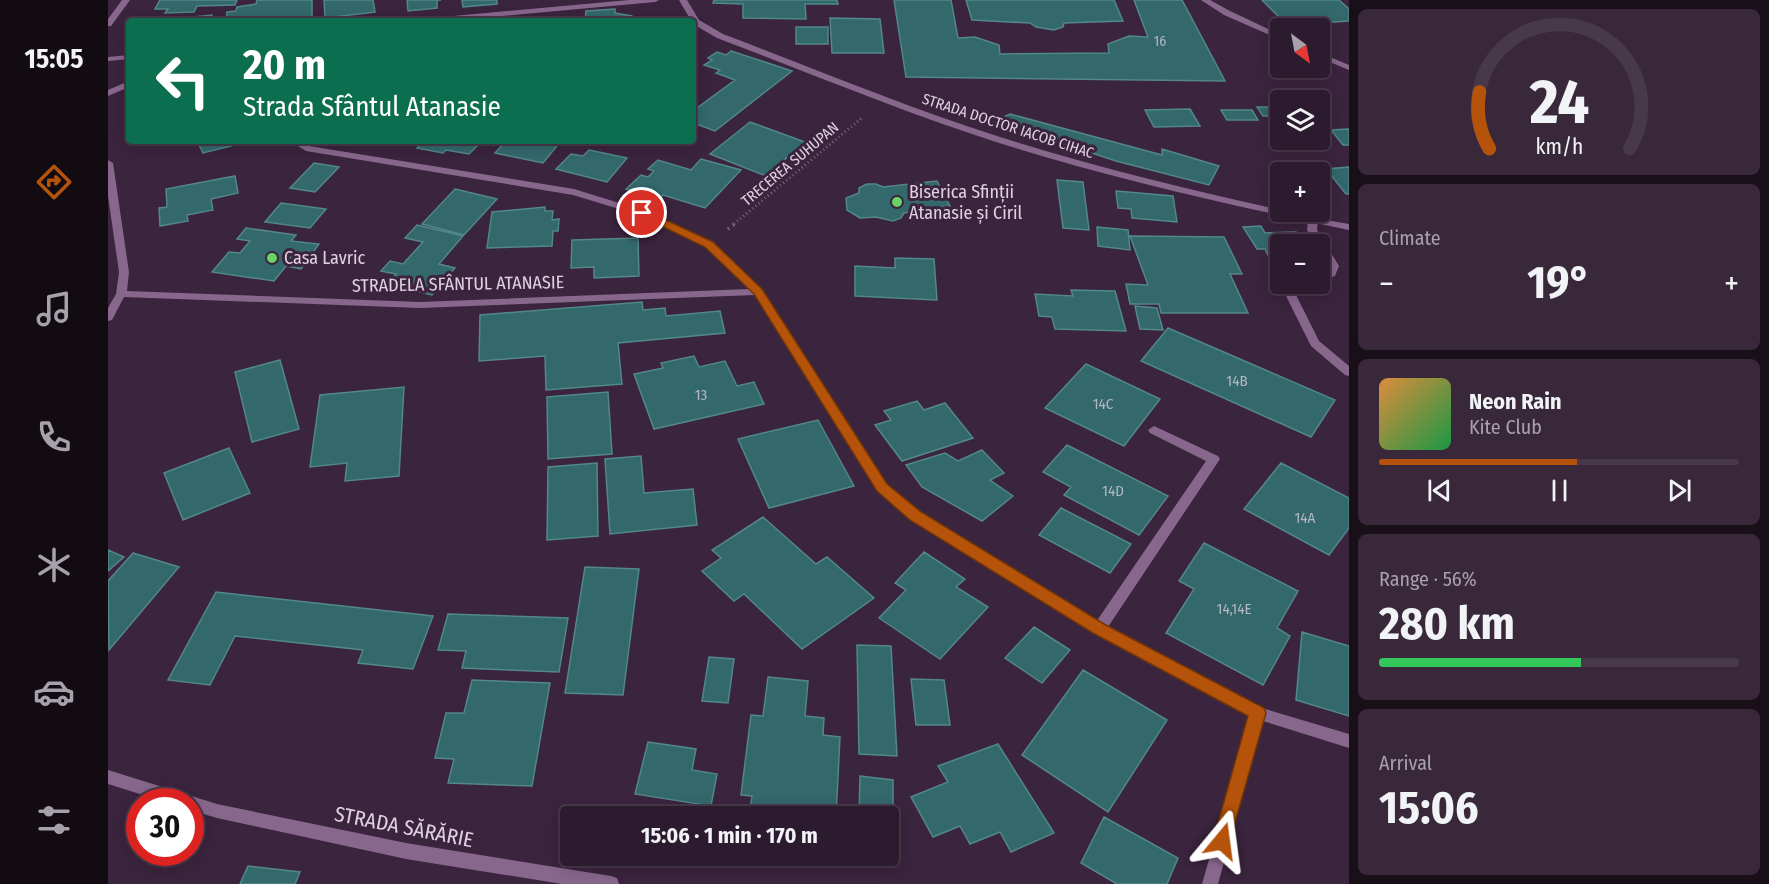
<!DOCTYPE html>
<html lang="en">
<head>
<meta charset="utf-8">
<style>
	body { margin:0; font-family:"Fira Sans Condensed",sans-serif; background:#38283a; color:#f1f3f6; height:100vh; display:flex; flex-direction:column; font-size:22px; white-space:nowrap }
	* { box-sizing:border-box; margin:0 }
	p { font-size:20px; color:#a6a1aa }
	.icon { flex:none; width:33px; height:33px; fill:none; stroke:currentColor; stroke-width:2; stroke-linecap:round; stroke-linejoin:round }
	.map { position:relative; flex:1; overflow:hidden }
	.panel { display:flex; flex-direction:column; gap:9px; padding:9px; background:#180f19; width:420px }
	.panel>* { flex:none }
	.hud { position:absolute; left:18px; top:18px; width:570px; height:126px; border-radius:6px; box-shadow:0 3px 15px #0003,0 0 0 2px #48394a; background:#0b6e4f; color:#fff; overflow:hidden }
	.needle { width:39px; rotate:148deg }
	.tools { position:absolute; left:1162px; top:18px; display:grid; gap:12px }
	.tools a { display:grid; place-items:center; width:60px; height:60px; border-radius:6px; background:#2c1b2e; box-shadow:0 3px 15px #0003,0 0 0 2px #48394a; font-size:30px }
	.speed { position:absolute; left:18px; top:788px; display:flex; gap:12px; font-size:30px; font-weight:700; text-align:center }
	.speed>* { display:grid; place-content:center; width:78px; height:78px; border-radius:50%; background:#2c1b2e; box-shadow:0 3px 15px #0003,0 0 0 2px #48394a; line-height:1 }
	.speed .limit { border:9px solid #d22; background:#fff; color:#111 }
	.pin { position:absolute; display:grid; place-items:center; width:51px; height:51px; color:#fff; margin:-26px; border:3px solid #fff; border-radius:50%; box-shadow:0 2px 6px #0007 }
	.me { position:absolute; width:66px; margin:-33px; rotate:16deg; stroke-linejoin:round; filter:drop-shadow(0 0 4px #0008) }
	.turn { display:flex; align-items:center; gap:21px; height:126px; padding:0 18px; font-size:27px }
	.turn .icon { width:78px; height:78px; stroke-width:2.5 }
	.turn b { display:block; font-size:42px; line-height:51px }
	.big { font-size:45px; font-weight:700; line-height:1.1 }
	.panel .card { flex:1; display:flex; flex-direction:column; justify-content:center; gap:9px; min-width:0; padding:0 21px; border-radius:9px; background:#38283a }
	.panel .dial { align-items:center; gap:0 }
	.dial svg { height:156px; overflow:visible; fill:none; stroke:#48394a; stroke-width:7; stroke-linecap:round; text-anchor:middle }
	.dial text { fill:#f1f3f6; stroke:none }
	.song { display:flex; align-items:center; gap:18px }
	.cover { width:72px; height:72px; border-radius:9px; background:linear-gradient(135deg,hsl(30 70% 55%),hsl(140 70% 35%)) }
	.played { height:6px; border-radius:3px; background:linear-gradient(90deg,#b45309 55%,#48394a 55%) }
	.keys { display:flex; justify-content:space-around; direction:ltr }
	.heat { display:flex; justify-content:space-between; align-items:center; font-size:33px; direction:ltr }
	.charge { height:9px; border-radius:4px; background:linear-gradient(90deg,#34c759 56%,#48394a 0) }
	.trip { position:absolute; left:452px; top:806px; width:339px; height:60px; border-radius:6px; background:#2c1b2e; box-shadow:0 3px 15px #0003,0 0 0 2px #48394a; font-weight:700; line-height:60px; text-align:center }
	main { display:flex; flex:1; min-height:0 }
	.tabs { display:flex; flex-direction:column; width:108px; justify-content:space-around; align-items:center; background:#120b12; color:#a6a1aa }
	.tabs .icon { width:42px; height:42px }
	.tabs .active { color:#b45309 }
	.tabs b { font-size:27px; color:#f1f3f6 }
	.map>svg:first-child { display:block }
	.building { fill:#33686c; stroke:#52878b; stroke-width:1.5 }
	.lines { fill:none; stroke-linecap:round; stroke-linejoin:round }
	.path-far1 { stroke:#7b677e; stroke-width:3; stroke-dasharray:1 3; stroke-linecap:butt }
	.path { stroke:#7b677e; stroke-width:4; stroke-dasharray:1.5 4.5; stroke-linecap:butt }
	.service { fill:#88678d; fill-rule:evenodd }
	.minor { fill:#88678d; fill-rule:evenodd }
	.tertiary { fill:#88678d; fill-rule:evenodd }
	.route { fill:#b45309; stroke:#753606; stroke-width:1.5 }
	.poi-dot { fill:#6bd363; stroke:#3b243e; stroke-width:2 }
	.labels { text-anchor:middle; stroke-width:6; stroke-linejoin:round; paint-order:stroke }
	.far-number-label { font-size:14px; fill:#b5b6c4 }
	.far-street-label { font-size:15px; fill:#e0d0e1; stroke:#3b243e }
	.number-label { font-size:15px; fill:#b5b6c4 }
	.poi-label { font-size:18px; fill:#e0d0e1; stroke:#3b243e; text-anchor:start }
	.street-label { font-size:18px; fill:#e0d0e1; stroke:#3b243e }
	.near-street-label { font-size:21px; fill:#e0d0e1; stroke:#3b243e }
</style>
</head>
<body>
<main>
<nav class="tabs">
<b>15:05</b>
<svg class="icon active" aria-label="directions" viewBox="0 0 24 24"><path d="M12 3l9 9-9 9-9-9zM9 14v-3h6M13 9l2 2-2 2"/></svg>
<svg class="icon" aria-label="music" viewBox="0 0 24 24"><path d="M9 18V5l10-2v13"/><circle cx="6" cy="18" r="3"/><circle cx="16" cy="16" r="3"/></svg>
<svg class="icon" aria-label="phone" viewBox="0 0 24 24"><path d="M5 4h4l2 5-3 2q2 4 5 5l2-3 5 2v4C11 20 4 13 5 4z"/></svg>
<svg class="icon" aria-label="climate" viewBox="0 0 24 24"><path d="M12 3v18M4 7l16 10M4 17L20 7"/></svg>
<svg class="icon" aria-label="car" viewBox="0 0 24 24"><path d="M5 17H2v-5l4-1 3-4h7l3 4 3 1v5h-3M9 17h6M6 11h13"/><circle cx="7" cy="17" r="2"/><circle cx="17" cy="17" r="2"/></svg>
<svg class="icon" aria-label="filters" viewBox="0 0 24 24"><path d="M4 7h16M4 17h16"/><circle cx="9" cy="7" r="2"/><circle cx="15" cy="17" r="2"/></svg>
</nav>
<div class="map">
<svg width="1241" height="884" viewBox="0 0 1241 884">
	<rect width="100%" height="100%" fill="#3b243e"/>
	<!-- building -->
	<path class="building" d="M52,0H129L127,5L89,6L86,12L57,13L60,9H47Z
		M149,0H204V21H118L119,12L128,11L129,7L148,4Z
		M216,0H265L267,12L217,18Z
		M299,0H333H329V8L300,11Z
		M354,0H389V4L355,7Z
		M606,0H729L730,4H697L698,19L635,18V4L605,3Z
		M786,0H843L850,38L867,37L891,45L892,54L1001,53L1000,44L1021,36L1040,37L1026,0H1074L1117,81L798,77Z
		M858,0H1006L1015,21L956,23L955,27L946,30L928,27L922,23L864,20Z
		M1154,0H1231L1241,9V21L1179,25Z
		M507,9V13L524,16L526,20L477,21L478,11Z
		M104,15L103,21H44Z
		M722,18L772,19L776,53H724Z
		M688,27H720V44H688Z
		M623,51L684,71L607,131L585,123V111L627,80L608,73L612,70L596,65L604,60L600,58L609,52L618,55Z
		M1149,107H1173V116H1155Z
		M1082,109L1092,126L1046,127L1037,110Z
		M1113,110H1144L1150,120H1119Z
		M902,114L1054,155V149L1111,166L1101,185L1008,161L887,121Z
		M642,122L697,142L658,176L602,154Z
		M1241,129V145H1235L1223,130Z
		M89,141H134L135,143L95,153Z
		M316,141H374L361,154L338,150L335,153L309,148Z
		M398,141H453L435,163L387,153Z
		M481,150L519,158L499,182L448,169L463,154L475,156Z
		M593,159L633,170L597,208L555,195L549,201L520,193L522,190L518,189L533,175L540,177L546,171L540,169L550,160L583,170Z
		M206,163L231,167L207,192L182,188Z
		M1241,167V194H1238L1218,169Z
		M127,176L130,193L103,199L105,210L79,215L80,221L52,226L51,208L59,207L58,189Z
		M949,180L975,182L981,230L955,228Z
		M829,181L842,206L796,213L793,218L785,221L768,217L752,218L739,210L738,198L751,193V188L759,184H768L775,187Z
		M347,189L389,199L356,235L314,224Z
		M1008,191L1065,196L1069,222L1024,218L1023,209L1010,208Z
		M173,203L218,209L202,228L157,222Z
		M437,207V211H445L444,220L451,219L450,231H445L444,246L379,248L384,212Z
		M309,225L355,236L331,264L347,268L324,295L279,284L288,274L273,271L282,261L295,264L315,242L297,238Z
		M1153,226L1157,233L1188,232L1196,244H1173V255H1160L1157,249H1149L1135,227Z
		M989,227L1020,230L1022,250L990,246Z
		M138,228L188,235L183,241L211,244L193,269L178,266L166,281L104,272L121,252L132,253L142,241L129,239Z
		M1022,236L1116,237L1134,274H1122L1140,313H1053L1051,304H1022L1018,284L1040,285Z
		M530,238L531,276L486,278V267L463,268L464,240Z
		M787,258L826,259L829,300L747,296V266L787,268Z
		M963,290L1007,291L1018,331L947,329L944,317L931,316L927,294L965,296Z
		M534,302L535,310L557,308L558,316L612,311L617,333L510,343L514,384L438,390L437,356L371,361L372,315Z
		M1027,306L1049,308L1055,330L1032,329Z
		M1060,328L1227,400L1203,437L1033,361Z
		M586,356L591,367L617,361L629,386L646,382L656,404L546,429L526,374L555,368L553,363Z
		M172,360L191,429L144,442L127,372Z
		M978,364L1052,399L1016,446L937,408Z
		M296,387L291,476L237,481L239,463L202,467L212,395Z
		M500,392L504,454L440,459L439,397Z
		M809,401L816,410L837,403L865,438L794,461L767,425L783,420L776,411Z
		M710,420L746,486L661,508L630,439Z
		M959,445L1060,496L1031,535L956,495L963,487L935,472Z
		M121,448L142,493L75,520L56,473Z
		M874,450L896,473L882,480L905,496L874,521L814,487L798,465L837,453L850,461Z
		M533,456L536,493L585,489L589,525L502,534L497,459Z
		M489,463L490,536L439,540L440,467Z
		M1173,463L1241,498V528L1221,555L1136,509Z
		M953,508L1023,544L1002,573L931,535Z
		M655,517L708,564L719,557L766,598L694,649L636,594L626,601L594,571L613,558L604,550Z
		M1096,543L1190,591L1169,628L1182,636L1155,685L1058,633L1086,589L1071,581Z
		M0,550L16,557L0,571Z
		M816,552L857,579L848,587L880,607L832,659L771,618L798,590L787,583Z
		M25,553L71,567L1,650L0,581Z
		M477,567L531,569L515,695L457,693Z
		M108,592L325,616L305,669L250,663L255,650L127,636L102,685L60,680Z
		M340,614L460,618L451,672L354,668L358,651L330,650Z
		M926,627L962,650L934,683L897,658Z
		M1194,632L1241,646V716L1188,700Z
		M749,645L783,646L789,756L751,754Z
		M601,657L626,659L620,703L594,701Z
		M975,670L1059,720L1000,812L914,755Z
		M660,677L700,681L697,716L716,718L715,735L732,737L728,816H641L644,796L633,795L643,715L655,716Z
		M803,679L836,680L842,725H808Z
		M364,680L442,683L424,786L340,783L346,759L327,758L338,713H356Z
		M540,742L588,749L584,770L609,774L603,806L527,794Z
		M890,744L946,833L903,852L892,832L862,844L852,826L825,837L803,797L840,782L830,766Z
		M752,776L785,780V827L780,826V816H751Z
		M996,817L1070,858L1059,884H1009L973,863Z
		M140,866L192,872L187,884H132Z"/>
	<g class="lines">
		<!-- path-far1 -->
		<path class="path-far1" d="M626,224L755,117"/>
		<!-- path -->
		<path class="path" d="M620,229L628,223"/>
		<!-- service -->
		<path class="service" d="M1205,217L1210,220L1209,230L1231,266L1227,276L1212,281V274L1219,272L1221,266L1212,251V244H1208L1199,230L1200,220Z
			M1191,284H1202L1188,295L1211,341L1241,366V376L1237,375L1203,346L1177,294Z
			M1046,426L1110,456L1112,459L996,633L991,635L986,633L984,629L986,625L1098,461L1042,433L1040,430Z"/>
		<!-- minor -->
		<path class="minor" d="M14,0H22L3,26H0V19Z
			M521,0H551L547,2L339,21H309L313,19Z
			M571,0H579L591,20L615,34C707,69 798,107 892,137C984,166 1078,189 1173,210V212L1241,224V230C1121,205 1002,178 885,141C792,111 701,73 609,38L585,24Z
			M1093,0H1102L1122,11L1173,35V40L1116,15Z
			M1212,53L1241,65V70L1212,58Z
			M21,55V59L0,61V57Z
			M21,81V87L0,96V90Z
			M182,141H193L201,146L466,189L537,211L605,243L654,290L778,485L813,513L996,625L1154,708L1241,734V748L1155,721L1110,884H1094L1142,716L986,633L803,519L770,491L647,295L312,308L16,297L4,320L0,321V308L8,294L11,272L0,196V160L5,163L21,272L19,291L312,302L641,289L597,247L531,215L465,195L198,151Z"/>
		<!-- tertiary -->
		<path class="tertiary" d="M0,770L109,804L298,843L503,876L509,878L511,884H454L298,859L109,818L82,810V801H54L0,784Z"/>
	</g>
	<!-- route -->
	<path class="route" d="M534,209L605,242L654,289L779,484L813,512L996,624L1156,708L1158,713L1120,847L1114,850L1108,847L1105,841L1140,716L985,633L802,520L769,491L646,294L597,247L531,215V210Z"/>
	<!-- markers -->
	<g class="poi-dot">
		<circle cx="789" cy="202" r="6"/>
		<circle cx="164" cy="258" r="6"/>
	</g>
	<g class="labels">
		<!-- far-number labels -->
		<g class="far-number-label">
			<text x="1052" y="46">16</text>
		</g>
		<!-- far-street labels -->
		<g class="far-street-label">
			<text transform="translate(900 126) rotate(18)" y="5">STRADA DOCTOR IACOB CIHAC</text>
			<text transform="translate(682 164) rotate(-40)" y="5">TRECEREA SUHUPAN</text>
		</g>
		<!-- number labels -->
		<g class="number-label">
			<text x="1129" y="386">14B</text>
			<text x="593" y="400">13</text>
			<text x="995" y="409">14C</text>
			<text x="1005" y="496">14D</text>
			<text x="1197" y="523">14A</text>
			<text x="1126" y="614">14,14E</text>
		</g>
		<!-- poi labels -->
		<g class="poi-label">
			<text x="801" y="198">Biserica Sfinții<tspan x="801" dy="21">Atanasie și Ciril</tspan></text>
			<text x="176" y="264">Casa Lavric</text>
		</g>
		<!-- street labels -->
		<g class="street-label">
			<text transform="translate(350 284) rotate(-1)" y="6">STRADELA SFÂNTUL ATANASIE</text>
		</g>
		<!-- near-street labels -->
		<g class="near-street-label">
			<text transform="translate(296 827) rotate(11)" y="7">STRADA SĂRĂRIE</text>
		</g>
	</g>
</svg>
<div class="tools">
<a><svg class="needle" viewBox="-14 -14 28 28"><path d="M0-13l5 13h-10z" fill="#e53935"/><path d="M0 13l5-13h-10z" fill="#a6a1aa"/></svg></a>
<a><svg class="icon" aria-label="layers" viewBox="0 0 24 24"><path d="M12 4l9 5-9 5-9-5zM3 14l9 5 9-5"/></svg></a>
<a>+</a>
<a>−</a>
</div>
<div class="speed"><div class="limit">30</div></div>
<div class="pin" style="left:534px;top:213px;background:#d93025"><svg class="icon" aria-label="arrive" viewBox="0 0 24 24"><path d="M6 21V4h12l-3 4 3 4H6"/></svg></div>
<svg class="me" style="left:1114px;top:841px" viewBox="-20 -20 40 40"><path d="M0-17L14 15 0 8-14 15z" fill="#b45309" stroke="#fff" stroke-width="4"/></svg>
<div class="trip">15:06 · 1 min · 170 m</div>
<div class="hud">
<div class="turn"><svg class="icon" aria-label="left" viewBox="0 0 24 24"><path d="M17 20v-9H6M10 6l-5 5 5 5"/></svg><div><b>20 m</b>Strada Sfântul Atanasie</div></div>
</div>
</div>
<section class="panel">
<div class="card dial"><svg viewBox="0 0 100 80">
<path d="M14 69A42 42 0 1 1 86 69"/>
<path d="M14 69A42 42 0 0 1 9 40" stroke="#b45309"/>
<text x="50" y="56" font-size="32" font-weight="700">24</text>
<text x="50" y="72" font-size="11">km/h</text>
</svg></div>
<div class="card"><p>Climate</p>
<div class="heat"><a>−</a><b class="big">19°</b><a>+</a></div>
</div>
<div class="card">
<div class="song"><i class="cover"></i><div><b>Neon Rain</b><p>Kite Club</p></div></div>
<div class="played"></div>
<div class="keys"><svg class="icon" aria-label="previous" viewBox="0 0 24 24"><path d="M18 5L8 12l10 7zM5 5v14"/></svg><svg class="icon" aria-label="pause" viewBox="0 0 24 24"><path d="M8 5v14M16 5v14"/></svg><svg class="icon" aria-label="next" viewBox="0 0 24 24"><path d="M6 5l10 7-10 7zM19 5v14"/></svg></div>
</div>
<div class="card"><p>Range · 56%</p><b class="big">280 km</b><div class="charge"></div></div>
<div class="card"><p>Arrival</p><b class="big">15:06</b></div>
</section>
</main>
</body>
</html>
